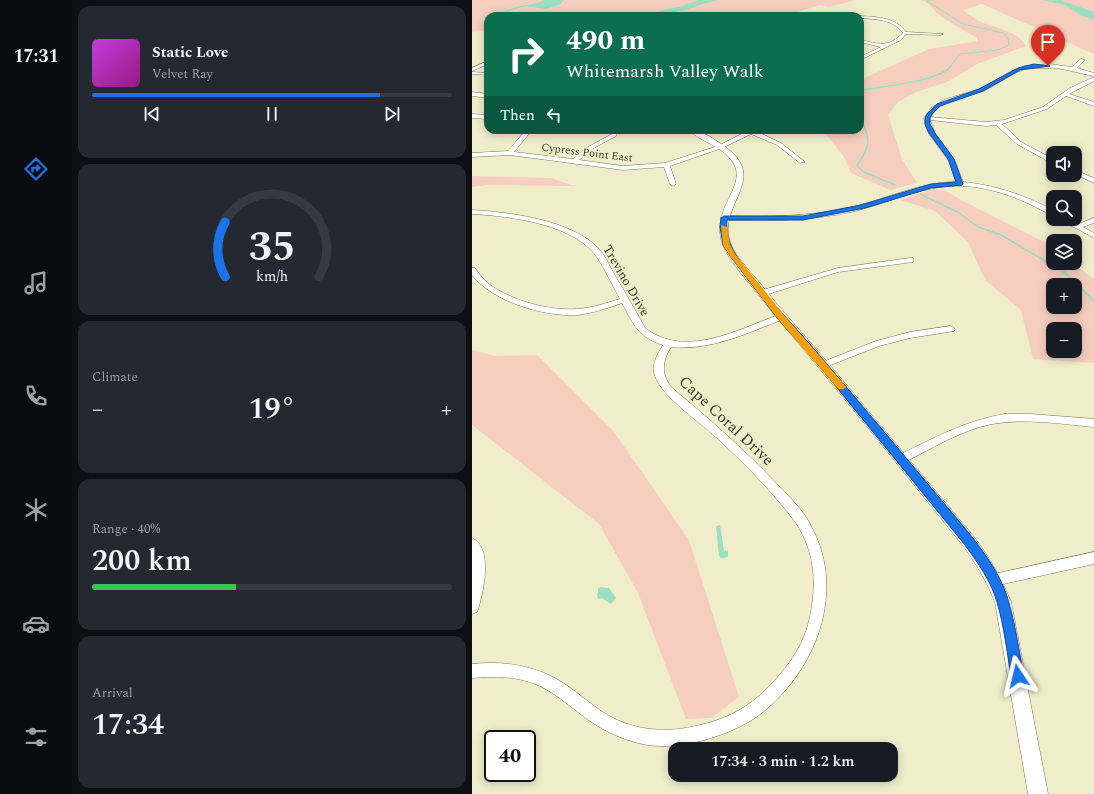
<!DOCTYPE html>
<html lang="en">
<head>
<meta charset="utf-8">
<style>
	body { margin:0; font-family:Spectral,serif; background:#242831; color:#f1f3f6; height:100vh; display:flex; flex-direction:column; font-size:15px; white-space:nowrap }
	* { box-sizing:border-box; margin:0 }
	p { font-size:13px; color:#9ea1a6 }
	.icon { flex:none; width:22px; height:22px; fill:none; stroke:currentColor; stroke-width:2; stroke-linecap:round; stroke-linejoin:round }
	.map { position:relative; flex:1; overflow:hidden }
	.drawer { display:flex; flex-direction:column; gap:6px; padding:6px; background:#0d0f14; width:400px }
	.drawer>* { flex:none }
	.banner { position:absolute; left:12px; top:12px; width:380px; height:122px; border-radius:12px; box-shadow:0 2px 10px #0003; background:#0b6e4f; color:#fff; overflow:hidden }
	.buttons { position:absolute; left:574px; top:146px; display:grid; gap:8px }
	.buttons a { display:grid; place-items:center; width:36px; height:36px; border-radius:8px; background:#171b24; box-shadow:0 2px 10px #0003; font-size:20px }
	.speed { position:absolute; left:12px; top:730px; display:flex; gap:8px; font-size:20px; font-weight:700; text-align:center }
	.speed>* { display:grid; place-content:center; width:52px; height:52px; border-radius:50%; background:#171b24; box-shadow:0 2px 10px #0003; line-height:1 }
	.speed .limit { border:2px solid #111; border-radius:6px; background:#fff; color:#111 }
	.pin { position:absolute; display:grid; place-items:center; width:34px; height:34px; color:#fff; margin:-41px -17px; border-radius:50% 50% 50% 0; rotate:-45deg; box-shadow:0 0 4px #0007 }
	.pin .icon { rotate:45deg }
	.me { position:absolute; width:44px; margin:-22px; rotate:350deg; stroke-linejoin:round; filter:drop-shadow(0 0 3px #0008) }
	.turn { display:flex; align-items:center; gap:14px; height:84px; padding:0 16px; font-size:18px }
	.turn .icon { width:52px; height:52px; stroke-width:2.5 }
	.turn b { display:block; font-size:28px; line-height:34px }
	.then { display:flex; align-items:center; height:38px; padding:0 16px; background:#0003; gap:8px; font-size:15px }
	.big { font-size:30px; font-weight:600; line-height:1.1 }
	.drawer .tile { flex:1; display:flex; flex-direction:column; justify-content:center; gap:6px; min-width:0; padding:0 14px; border-radius:12px; background:#242831 }
	.drawer .dial { align-items:center; gap:0 }
	.dial svg { height:104px; overflow:visible; fill:none; stroke:#363941; stroke-width:7; stroke-linecap:round; text-anchor:middle }
	.dial text { fill:#f1f3f6; stroke:none }
	.song { display:flex; align-items:center; gap:12px }
	.cover { width:48px; height:48px; border-radius:6px; background:linear-gradient(135deg,hsl(290 70% 55%),hsl(310 70% 35%)) }
	.played { height:4px; border-radius:2px; background:linear-gradient(90deg,#1a73e8 80%,#363941 80%) }
	.keys { display:flex; justify-content:space-around; direction:ltr }
	.heat { display:flex; justify-content:space-between; align-items:center; font-size:22px; direction:ltr }
	.charge { height:6px; border-radius:3px; background:linear-gradient(90deg,#34c759 40%,#363941 0) }
	.trip { position:absolute; left:196px; top:742px; width:230px; height:40px; border-radius:12px; background:#171b24; box-shadow:0 2px 10px #0003; font-weight:600; line-height:40px; text-align:center }
	main { display:flex; flex:1; min-height:0 }
	.dock { display:flex; flex-direction:column; width:72px; justify-content:space-around; align-items:center; background:#090b0e; color:#9ea1a6 }
	.dock .icon { width:28px; height:28px }
	.dock .active { color:#1a73e8 }
	.dock b { font-size:18px; color:#f1f3f6 }
	.map>svg:first-child { display:block }
	.green { fill:#f6cebf; fill-rule:evenodd }
	.water { fill:#9adfbf }
	.lines { fill:none; stroke-linecap:round; stroke-linejoin:round }
	.stream-far2 { stroke:#9adfbf; stroke-width:1 }
	.stream-far1 { stroke:#9adfbf; stroke-width:1.5 }
	.stream { stroke:#9adfbf; stroke-width:2 }
	.river { fill:#9adfbf; fill-rule:evenodd }
	.minor-casing { stroke:#767355; stroke-width:1 }
	.tertiary-casing { stroke:#767355; stroke-width:1 }
	.minor { fill:#fff; fill-rule:evenodd }
	.tertiary { fill:#fff; fill-rule:evenodd }
	.route { fill:#1a73e8; stroke:#114b97 }
	.slow { fill:#f59e0b }
	.labels { text-anchor:middle; stroke-width:4; stroke-linejoin:round; paint-order:stroke }
	.far-street-label { font-size:11px; fill:#3a392c; stroke:#f0edcb }
	.street-label { font-size:13px; fill:#3a392c; stroke:#f0edcb }
	.near-street-label { font-size:16px; fill:#3a392c; stroke:#f0edcb }
</style>
</head>
<body>
<main>
<nav class="dock">
<b>17:31</b>
<svg class="icon active" aria-label="directions" viewBox="0 0 24 24"><path d="M12 3l9 9-9 9-9-9zM9 14v-3h6M13 9l2 2-2 2"/></svg>
<svg class="icon" aria-label="music" viewBox="0 0 24 24"><path d="M9 18V5l10-2v13"/><circle cx="6" cy="18" r="3"/><circle cx="16" cy="16" r="3"/></svg>
<svg class="icon" aria-label="phone" viewBox="0 0 24 24"><path d="M5 4h4l2 5-3 2q2 4 5 5l2-3 5 2v4C11 20 4 13 5 4z"/></svg>
<svg class="icon" aria-label="climate" viewBox="0 0 24 24"><path d="M12 3v18M4 7l16 10M4 17L20 7"/></svg>
<svg class="icon" aria-label="car" viewBox="0 0 24 24"><path d="M5 17H2v-5l4-1 3-4h7l3 4 3 1v5h-3M9 17h6M6 11h13"/><circle cx="7" cy="17" r="2"/><circle cx="17" cy="17" r="2"/></svg>
<svg class="icon" aria-label="filters" viewBox="0 0 24 24"><path d="M4 7h16M4 17h16"/><circle cx="9" cy="7" r="2"/><circle cx="15" cy="17" r="2"/></svg>
</nav>
<section class="drawer">
<div class="tile">
<div class="song"><i class="cover"></i><div><b>Static Love</b><p>Velvet Ray</p></div></div>
<div class="played"></div>
<div class="keys"><svg class="icon" aria-label="previous" viewBox="0 0 24 24"><path d="M18 5L8 12l10 7zM5 5v14"/></svg><svg class="icon" aria-label="pause" viewBox="0 0 24 24"><path d="M8 5v14M16 5v14"/></svg><svg class="icon" aria-label="next" viewBox="0 0 24 24"><path d="M6 5l10 7-10 7zM19 5v14"/></svg></div>
</div>
<div class="tile dial"><svg viewBox="0 0 100 80">
<path d="M14 69A42 42 0 1 1 86 69"/>
<path d="M14 69A42 42 0 0 1 14 27" stroke="#1a73e8"/>
<text x="50" y="56" font-size="32" font-weight="700">35</text>
<text x="50" y="72" font-size="11">km/h</text>
</svg></div>
<div class="tile"><p>Climate</p>
<div class="heat"><a>−</a><b class="big">19°</b><a>+</a></div>
</div>
<div class="tile"><p>Range · 40%</p><b class="big">200 km</b><div class="charge"></div></div>
<div class="tile"><p>Arrival</p><b class="big">17:34</b></div>
</section>
<div class="map">
<svg width="622" height="794" viewBox="0 0 622 794">
	<rect width="100%" height="100%" fill="#f0edcb"/>
	<!-- green -->
	<path class="green" d="M0,0H384L357,7L348,5L312,16H16V31L0,32Z
		M448,0H622V54L510,4L491,10C496,14 502,18 507,21C523,29 544,29 554,46L505,64L475,82L444,92L426,102L416,115L430,159L445,183L418,190L379,173L372,157L351,130H388V80L457,49L505,41V38C492,30 477,23 465,13C460,8 456,1 448,0Z
		M0,176L79,178L102,186L15,185L0,187Z
		M460,189L472,190L489,200L576,244L581,248V263H601L622,279V363L561,359L549,310L513,280L496,242L463,211L428,200ZM581,285H603V307H581ZM581,329H603V351H581Z
		M0,350L23,356L65,355L142,432L217,540L267,697L239,718L214,719L166,593L127,524L0,425Z"/>
	<!-- water -->
	<path class="water" d="M72,0H91L89,4L74,9L54,6L20,16L47,6L66,3Z
		M237,0H246C219,7 191,16 162,16L195,11Z
		M570,0C588,0 605,8 622,15V20L609,15L593,5Z
		M248,525L252,551L256,550V557L249,558L247,556L244,526Z
		M128,587L137,588L144,598L139,604L130,598L126,599L125,594L126,593V589Z"/>
	<g class="lines">
		<!-- stream-far2 -->
		<path class="stream-far2" d="M459,0L455,1L491,24L531,33L536,38L537,45L526,50L488,54L478,67"/>
		<!-- stream-far1 -->
		<path class="stream-far1" d="M388,90C408,87 467,82 479,66
			M388,118C400,141 398,144 385,166L392,172L423,185
			M448,194L487,213L506,227L529,235L570,259"/>
		<!-- stream -->
		<path class="stream" d="M568,258L592,272L622,301"/>
		<!-- river -->
		<path class="river" d="M227,0H236C222,11 184,16 166,16L210,6Z
			M579,0H588L622,12V16Z"/>
		<defs>
			<path id="minor" d="M350,13L375,15L377,16L349,15Z
				M387,16H388C405,17 423,17 434,32L471,34L469,35L434,34L429,40L388,60V57L409,47L388,42V40C407,44 416,48 431,33C421,19 403,19 388,18Z
				M609,59L613,60L605,68L622,73V76L585,68H555L543,73L512,91L473,103L465,109L458,117L514,122L532,120L571,107L598,88L622,77V81L597,94L622,102V106L594,96L575,109L530,124L549,142L581,159V164L545,144L524,125L514,126L458,120L463,134L483,161L491,182C523,185 552,195 581,210V215C571,212 561,205 551,201C532,193 512,187 492,186C453,184 417,203 379,212C337,221 295,221 252,220L248,218L252,216C296,217 337,217 380,207C415,199 448,182 484,182L477,161L457,134L453,124L452,118L459,108L474,99L508,89L540,71L553,66L577,64L600,67Z
				M16,61V64L0,71V68Z
				M0,72L16,73V75L0,74Z
				M0,114L16,115V119L0,118Z
				M54,130H60L42,152L101,159L116,147L140,134H144V136L120,149L107,160L151,166L193,163L246,146L277,130H285L284,131L309,143L333,162L328,163L305,145L279,134L250,148L198,166L204,184L201,186L198,184L192,167L151,170L38,155L0,157V153L36,151Z
				M603,170L622,178V183L603,174Z
				M0,210C36,212 101,220 127,249C133,255 137,265 141,272C152,291 163,309 173,328C213,359 265,330 306,315H312L313,317L312,319C275,333 239,351 199,347C190,362 189,373 199,387C236,418 271,448 304,483C317,497 332,510 340,528C374,592 344,669 291,712C267,732 220,747 189,746C166,746 138,735 118,721C101,709 86,695 68,686C47,676 22,676 0,678V664C27,661 52,664 77,675C96,684 112,699 129,711C159,731 194,734 228,725C250,720 270,711 287,696C309,676 330,651 337,621C345,587 344,553 324,523C301,492 273,464 245,438C228,422 191,398 183,376C179,365 185,355 191,345C166,337 162,325 150,303C136,308 121,313 106,315C73,317 21,302 0,275V268H3C7,274 12,280 17,284C40,301 77,311 106,309C120,308 134,303 148,299C141,287 129,260 120,251C94,223 36,216 0,214Z
				M622,218V223L611,227L622,233V238L587,219H596L606,224Z
				M438,258H441V262L366,272L290,296L286,293L287,291L366,268Z
				M479,326L483,329L482,331L438,338L407,346L351,368L346,365L348,363L404,341L438,332Z
				M533,414H559L622,419V427C589,424 554,418 520,424C489,430 461,448 433,462L429,463L425,462L424,459L425,456C460,439 494,420 533,414Z
				M0,538C22,547 11,596 5,612L0,614Z
				M622,552V564L522,586L517,584L516,580L517,576L522,574Z"/>
			<path id="tertiary" d="M0,92L16,94V98L0,96Z
				M217,130C229,130 239,137 249,144C306,181 233,207 264,254C271,264 279,273 287,282C309,310 333,336 356,363C405,421 453,479 502,537C518,558 529,578 539,602L576,794H556L523,602C515,582 505,565 492,547C444,487 396,427 347,368C324,340 300,313 278,284C270,275 262,265 256,255C230,213 276,190 262,164C252,146 230,143 217,130Z"/>
		</defs>
		<!-- minor casing -->
		<use href="#minor" class="minor-casing"/>
		<!-- tertiary casing -->
		<use href="#tertiary" class="tertiary-casing"/>
		<!-- minor -->
		<use href="#minor" class="minor"/>
		<!-- tertiary -->
		<use href="#tertiary" class="tertiary"/>
	</g>
	<!-- route -->
	<path class="route" d="M562,64L578,66L548,70L511,91L468,106L460,114L458,118V124L463,133L482,159L491,184L490,185L459,188L393,208L331,220H255C254,232 257,245 264,255C290,294 325,328 355,364C404,422 453,480 501,538C516,558 531,579 537,603C544,627 547,652 552,676L550,681L546,683L541,681L539,676C535,652 532,626 525,602C519,581 506,563 493,545L348,367L306,319L258,256L251,245L248,227L249,218L252,216H331L389,205L459,184L484,182L476,159L457,133L453,124V118L455,114L465,104L507,89L546,68Z"/>
	<!-- slow -->
	<path class="slow" d="M249,225L255,227L258,245L263,254L312,315L372,384L374,387L372,389H366L306,319L258,256L251,245Z"/>
	<g class="labels">
		<!-- far-street labels -->
		<g class="far-street-label">
			<text transform="translate(115 152) rotate(7)" y="4">Cypress Point East</text>
		</g>
		<!-- street labels -->
		<g class="street-label">
			<text transform="translate(155 280) rotate(60)" y="5">Trevino Drive</text>
		</g>
		<!-- near-street labels -->
		<g class="near-street-label">
			<text transform="translate(255 420) rotate(43)" y="6">Cape Coral Drive</text>
		</g>
	</g>
</svg>
<div class="buttons">
<a><svg class="icon" aria-label="sound" viewBox="0 0 24 24"><path d="M4 9h4l5-4v14l-5-4H4zM17 9q2 3 0 6"/></svg></a>
<a><svg class="icon" aria-label="search" viewBox="0 0 24 24"><circle cx="10" cy="10" r="6"/><path d="M15 15l6 6"/></svg></a>
<a><svg class="icon" aria-label="layers" viewBox="0 0 24 24"><path d="M12 4l9 5-9 5-9-5zM3 14l9 5 9-5"/></svg></a>
<a>+</a>
<a>−</a>
</div>
<div class="speed"><div class="limit">40</div></div>
<div class="pin" style="left:576px;top:66px;background:#d93025"><svg class="icon" aria-label="arrive" viewBox="0 0 24 24"><path d="M6 21V4h12l-3 4 3 4H6"/></svg></div>
<svg class="me" style="left:546px;top:676px" viewBox="-20 -20 40 40"><path d="M0-17L14 15 0 8-14 15z" fill="#1a73e8" stroke="#fff" stroke-width="4"/></svg>
<div class="trip">17:34 · 3 min · 1.2 km</div>
<div class="banner">
<div class="turn"><svg class="icon" aria-label="right" viewBox="0 0 24 24"><path d="M7 20v-9h11M14 6l5 5-5 5"/></svg><div><b>490 m</b>Whitemarsh Valley Walk</div></div>
<div class="then">Then<svg class="icon" aria-label="left" viewBox="0 0 24 24"><path d="M17 20v-9H6M10 6l-5 5 5 5"/></svg></div>
</div>
</div>
</main>
</body>
</html>
